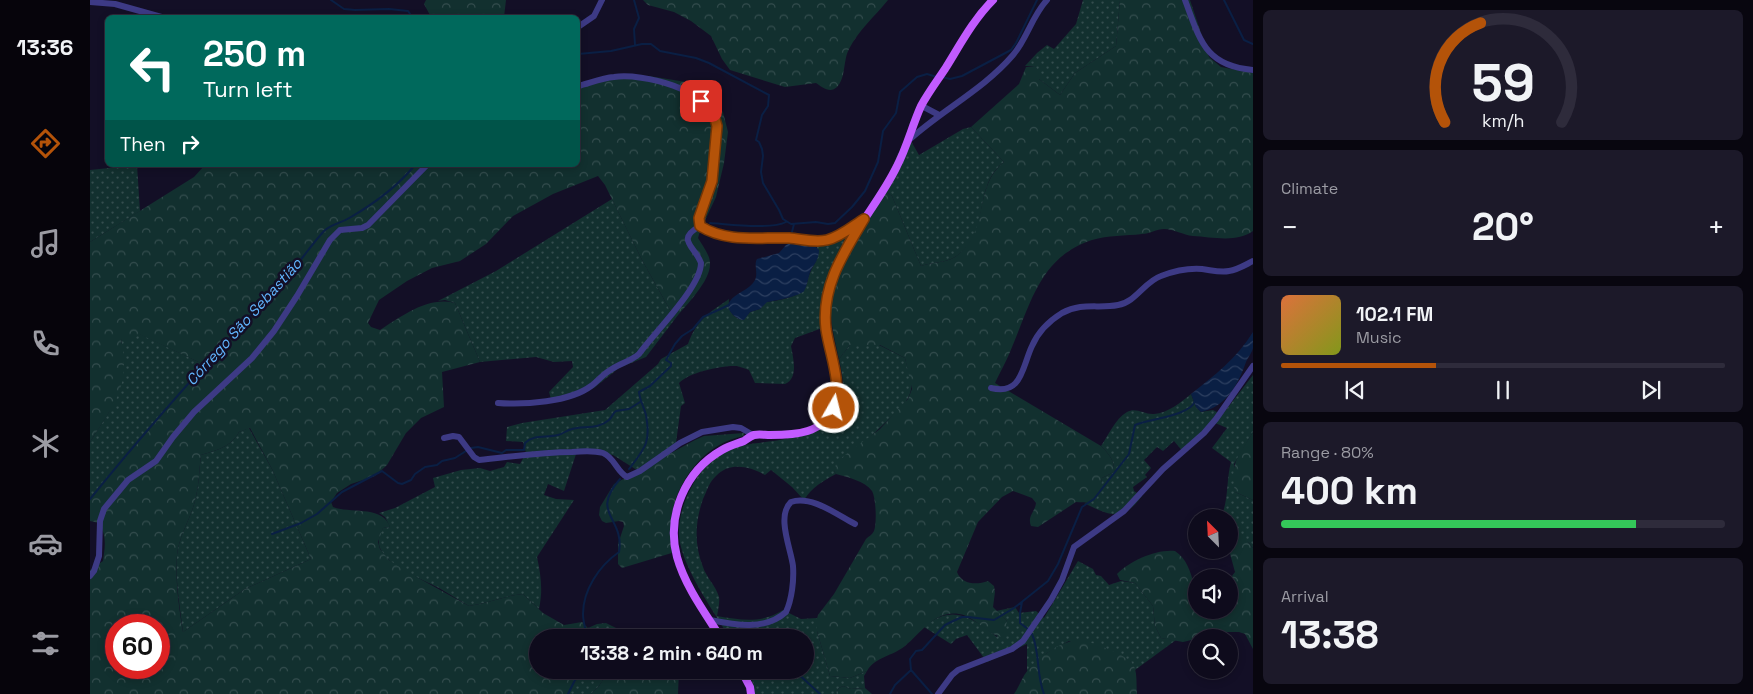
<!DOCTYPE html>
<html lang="en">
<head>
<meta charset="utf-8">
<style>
	body { margin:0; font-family:"Space Grotesk",sans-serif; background:#1c1929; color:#f1f3f6; height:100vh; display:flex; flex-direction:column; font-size:19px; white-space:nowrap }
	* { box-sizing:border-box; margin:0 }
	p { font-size:16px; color:#9b9ba3 }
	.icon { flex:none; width:28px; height:28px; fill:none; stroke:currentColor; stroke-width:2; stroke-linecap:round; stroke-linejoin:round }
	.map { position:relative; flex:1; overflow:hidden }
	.panel { display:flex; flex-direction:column; gap:10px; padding:10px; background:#08060f; width:500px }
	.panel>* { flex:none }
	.top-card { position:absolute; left:15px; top:15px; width:475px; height:152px; border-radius:8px; box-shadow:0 2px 8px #0003,0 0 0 1px #2e2b3b; background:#00695c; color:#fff; overflow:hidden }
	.needle { width:32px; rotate:336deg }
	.controls { position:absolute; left:1098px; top:509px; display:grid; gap:10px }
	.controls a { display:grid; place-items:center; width:50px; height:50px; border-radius:50%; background:#0e0b1c; box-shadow:0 2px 8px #0003,0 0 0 1px #2e2b3b; font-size:25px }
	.speed { position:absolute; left:15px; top:614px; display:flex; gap:10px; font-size:25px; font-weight:700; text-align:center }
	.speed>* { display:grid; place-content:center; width:65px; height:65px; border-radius:50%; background:#0e0b1c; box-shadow:0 2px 8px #0003,0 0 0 1px #2e2b3b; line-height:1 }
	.speed .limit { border:8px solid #d22; background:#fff; color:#111 }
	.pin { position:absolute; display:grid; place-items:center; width:42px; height:42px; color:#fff; margin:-21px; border-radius:10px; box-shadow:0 2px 8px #0006 }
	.me { position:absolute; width:55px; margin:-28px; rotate:8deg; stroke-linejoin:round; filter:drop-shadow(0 0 4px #0008) }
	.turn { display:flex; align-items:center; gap:18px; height:105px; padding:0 15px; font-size:22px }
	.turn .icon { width:65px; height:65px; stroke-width:2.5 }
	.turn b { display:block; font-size:35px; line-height:42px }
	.then { display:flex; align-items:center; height:48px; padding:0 15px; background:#0003; gap:10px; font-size:19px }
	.big { font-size:38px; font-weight:600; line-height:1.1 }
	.panel .card { flex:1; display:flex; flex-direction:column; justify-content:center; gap:8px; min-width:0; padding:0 18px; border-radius:8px; background:#1c1929 }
	.panel .dial { align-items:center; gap:0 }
	.dial svg { height:130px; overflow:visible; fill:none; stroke:#2e2b3b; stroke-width:7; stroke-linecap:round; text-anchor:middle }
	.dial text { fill:#f1f3f6; stroke:none }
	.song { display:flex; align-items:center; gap:15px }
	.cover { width:60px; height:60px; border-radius:8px; background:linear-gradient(135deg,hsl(20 70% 55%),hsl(70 70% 35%)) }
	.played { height:5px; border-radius:2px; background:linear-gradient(90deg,#b45309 35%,#2e2b3b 35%) }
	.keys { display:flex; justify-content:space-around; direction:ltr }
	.heat { display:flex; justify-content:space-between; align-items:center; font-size:28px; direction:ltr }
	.charge { height:8px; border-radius:4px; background:linear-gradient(90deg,#34c759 80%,#2e2b3b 0) }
	.trip { position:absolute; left:439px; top:629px; width:285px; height:50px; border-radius:25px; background:#0e0b1c; box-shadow:0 2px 8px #0003,0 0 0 1px #2e2b3b; font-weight:600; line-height:50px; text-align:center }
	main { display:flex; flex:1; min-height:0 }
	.dock { display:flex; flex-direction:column; width:90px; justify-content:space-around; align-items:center; background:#06040b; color:#9b9ba3 }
	.dock .icon { width:35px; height:35px }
	.dock .active { color:#b45309 }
	.dock b { font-size:22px; color:#f1f3f6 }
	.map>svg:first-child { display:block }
	.grass { fill:url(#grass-dots) }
	.forest { fill:url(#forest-crowns); fill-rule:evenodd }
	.water { fill:url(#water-waves) }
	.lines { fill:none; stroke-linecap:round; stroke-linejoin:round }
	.stream { stroke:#0a1f44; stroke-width:2 }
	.minor { stroke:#3d3a85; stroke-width:6 }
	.major { stroke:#c25bff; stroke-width:8 }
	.route-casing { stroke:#753606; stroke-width:12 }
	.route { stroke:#b45309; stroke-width:9 }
	.labels { text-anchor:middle; stroke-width:5; stroke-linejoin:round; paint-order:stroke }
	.water-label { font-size:15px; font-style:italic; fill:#62b6ff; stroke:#130f26 }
</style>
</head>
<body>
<main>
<nav class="dock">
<b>13:36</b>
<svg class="icon active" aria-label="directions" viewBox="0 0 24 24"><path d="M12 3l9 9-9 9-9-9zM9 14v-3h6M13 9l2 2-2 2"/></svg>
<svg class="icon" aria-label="music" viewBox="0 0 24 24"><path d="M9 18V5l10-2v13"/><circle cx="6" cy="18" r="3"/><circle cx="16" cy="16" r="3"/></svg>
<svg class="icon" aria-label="phone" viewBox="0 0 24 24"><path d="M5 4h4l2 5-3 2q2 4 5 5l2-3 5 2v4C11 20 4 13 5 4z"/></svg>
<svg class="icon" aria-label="climate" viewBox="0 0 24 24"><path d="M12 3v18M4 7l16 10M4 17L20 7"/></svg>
<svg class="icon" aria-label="car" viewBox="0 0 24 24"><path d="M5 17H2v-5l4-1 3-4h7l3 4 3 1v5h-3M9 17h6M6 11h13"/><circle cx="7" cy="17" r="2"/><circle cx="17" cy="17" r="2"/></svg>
<svg class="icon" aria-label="filters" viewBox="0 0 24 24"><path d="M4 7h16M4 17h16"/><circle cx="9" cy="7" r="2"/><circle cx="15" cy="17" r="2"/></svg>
</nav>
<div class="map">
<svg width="1163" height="694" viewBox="0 0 1163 694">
	<defs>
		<pattern id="grass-dots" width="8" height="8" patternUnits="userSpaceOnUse" patternTransform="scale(1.25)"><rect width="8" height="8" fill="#12302f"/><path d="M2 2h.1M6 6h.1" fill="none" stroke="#344d4e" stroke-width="1.8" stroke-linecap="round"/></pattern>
		<pattern id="forest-crowns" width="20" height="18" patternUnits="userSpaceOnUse" patternTransform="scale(1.25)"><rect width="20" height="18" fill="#12302f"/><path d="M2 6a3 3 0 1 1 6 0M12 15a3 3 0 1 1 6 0" fill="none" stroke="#344d4e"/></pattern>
		<pattern id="water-waves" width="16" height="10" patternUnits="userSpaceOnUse" patternTransform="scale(1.25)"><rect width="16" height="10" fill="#0a1f44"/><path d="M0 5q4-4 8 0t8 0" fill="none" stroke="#2d3f60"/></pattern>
	</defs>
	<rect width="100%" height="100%" fill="#130f26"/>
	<!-- grass -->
	<path class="grass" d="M993,0H1030L1026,46L985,73L970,95L949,79L945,66H935L947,53L957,45L964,49L986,24Z
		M881,127L914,162C881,187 903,233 865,257C855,263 842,262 831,266L802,196L794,190L808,153L812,152L821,141L829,155L873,129Z
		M47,165L50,211L0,242V170Z
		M522,199L552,260L585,319L556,357L529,368L504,388L461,399L459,392L483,367L482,361L464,362L446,357L390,362L365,303L355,300L348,301L406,271Z
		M766,229L742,273L735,327L705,338L701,346C703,358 709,378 695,384L665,383L659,370C656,369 651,367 647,366C633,365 599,372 589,383L595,403L591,406L585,450L550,472L523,455L487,451L474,491L458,484L454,495L466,499L484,500L447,557C451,575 453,591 449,609L433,594C414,596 398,603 379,606C369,600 359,594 349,588C330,578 302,569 291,550C287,543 289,535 293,528L300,527L295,517L289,513L305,508L345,487L343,478L371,470L390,468L400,471L414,467L417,462L430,464L436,453L433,442L416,441L417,427L432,423L515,410L568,364L571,359L598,344C607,319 619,313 639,299C638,310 641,317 653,320L660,312L670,309L676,302C687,301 710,297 715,288C718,283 718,277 720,273C725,261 729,261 727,247L724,245L730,241L752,237Z
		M48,333L115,365L0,498V442L19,412L32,344L31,339Z
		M781,344L789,345L815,358C820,380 828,388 811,408L744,471L746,474C733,481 722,487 714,500L702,487L681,470L675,475C659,466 639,462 626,476C619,482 617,491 613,499C605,522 604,544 613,567C616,577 626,586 629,597C630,602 628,611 627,616C651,620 671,624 693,610L711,619L727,618V631L740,676L760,678L777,671L774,676L775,688L761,689L753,686L749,688L745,694H664L662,679L658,670H715V638L639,637C624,612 598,575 591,547C586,529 591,509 599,492C606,477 617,462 633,453C653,441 677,444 699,438C707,435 715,430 723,427C728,424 735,422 740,419C759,406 753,377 749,359L760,345Z
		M1163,375V432L1144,464L1145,492L1163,500V548L1159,543L1141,530L1139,531V518L1131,517C1139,500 1136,480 1141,462L1122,448L1137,428L1125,423L1094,453L1084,441L1073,451L1067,447L1054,460L1061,468L1055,475L1057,477L1043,487L1044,491L1052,496C1033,522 1020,516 994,503C1005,501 1011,488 1012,478L1024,472C1025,461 1019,454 1011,446C1018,436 1025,419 1037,412C1046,407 1055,415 1064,414C1078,413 1090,403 1101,394L1106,407L1111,412L1123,410L1132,415Z
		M159,428L182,469L221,559L155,589L93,632C90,607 85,581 87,555C89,536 100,520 105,501C109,486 109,471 111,455C127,450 141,447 149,432Z
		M988,561L1003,569L1006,575L1011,576L1019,585L1031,581L1045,583L1063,606L1065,626L1071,638L1086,640L1045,670L1041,662L979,641L957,653L937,671V644L897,662L877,635L866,639L861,644L834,627C862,603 883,618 907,637L917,621L906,611L925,607L929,613L946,611L954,618Z
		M516,623L532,631L528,633L526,637H503L498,628L507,624Z
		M494,670H519L509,686L501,694H480L479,690Z"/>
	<!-- forest -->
	<path class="forest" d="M336,0H416L414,17H341L334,4Z
		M553,0H798C785,16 768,31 759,49C753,60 756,78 747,87C740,94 732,87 726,83L695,87L640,70L632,59L621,36L601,21L584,12L558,5Z
		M1030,0H1100L1119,57L1131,67L1163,73V231C1147,243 1122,237 1103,236C1093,235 1084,229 1074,229C1067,229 1059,234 1052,234C1035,236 1018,235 1002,240C949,257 940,306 920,352C916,362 910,372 905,383L1011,446C1019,454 1025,461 1024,472L1012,478C1010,497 1007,504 986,502L948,527L941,526C937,516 945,512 946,503L942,498L923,491L912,497L888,522L867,572C872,585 887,585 898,581L904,586L905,592L903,607L917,621L915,633L913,637C900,637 885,616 869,614C845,610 831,633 815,646C803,656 785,657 777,671L760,678L740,676L727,631L726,622L728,615L744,594L776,539C779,536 782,535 784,531C787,523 786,498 782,491C775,481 757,477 746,474L744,471L747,461L790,429L818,399L822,389L815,358L790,345H760L749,359C742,327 735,305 748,273L794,190L802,196L831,266C842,262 855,263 865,257C901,233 882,187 914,162L881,127L929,84L936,67L945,66L950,73L949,79L970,95L985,73L1026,46Z
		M528,76H559L596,82L616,95L633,112L638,132L634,163L626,197L610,231L608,238C612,245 620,255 620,263C621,281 596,305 585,319L552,260L515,185L508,176L463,194L423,216L396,244L370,261L342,268L317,281L289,300L278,323L281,327L290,330C312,316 338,296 365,303L390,362L352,372L354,407L331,418L316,433L297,465L285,476L261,484L247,493L241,502L243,507C261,514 293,505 300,527L293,528L288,542L290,549L299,560L314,570L379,606C398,603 414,596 433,594L453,613L474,625L492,622L498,628L503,637L448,638V670H494L479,690L480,694H0V570L13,561C15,547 17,536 9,523L0,521V498L115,365L49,334L44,339H31C41,387 24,404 0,442V242L104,177L115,165H488V85ZM160,428L182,469L221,559L155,589L93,632C89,608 85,580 87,555C89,536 100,520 105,501C109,486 109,471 111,455C127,450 141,447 149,432ZM26,625H69V668H26Z
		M1163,432V500L1145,492C1140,462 1148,457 1163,432Z
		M654,433V436C617,442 588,478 582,514C580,527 583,539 585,552L532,568L528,564V544L534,526L533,522L529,521L516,523L512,521L509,515L510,507L524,484L605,440L614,436Z
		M1141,530L1152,535L1163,548V649L1155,634L1149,632H1135L1093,642L1071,638L1065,626L1063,606L1045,583L1030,580L1027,574C1040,561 1066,549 1085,551C1097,559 1100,571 1104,584L1106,586V610H1139V580L1145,572L1139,550V531Z
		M987,640C999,640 1034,654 1042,663C1048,670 1046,685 1047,694H924C929,687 932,677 938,670C950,656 968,643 987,640Z
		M519,670H589L588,694H501L509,686Z
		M753,686L761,689L775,688L782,694H745L749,688Z"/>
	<!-- water -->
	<path class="water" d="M701,242L724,245L729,250C729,258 726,262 722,268C718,275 718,284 714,291C710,296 684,301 677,302L670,309L660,312L654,320C647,320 638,312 638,305C643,293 656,292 663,283C670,275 663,266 667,259L689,253L696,245Z
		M1163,332C1163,337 1163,343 1163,348C1162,353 1158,357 1156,362C1148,385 1136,407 1111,412L1106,407L1101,394C1125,375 1146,359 1163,332Z"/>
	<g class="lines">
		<!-- stream -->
		<path class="stream" d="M241,0L254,9L265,10L299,9L318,11L323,18
			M544,0L549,18L544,29L545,45
			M1134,0L1154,40L1163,44
			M488,54L521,51L552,44H561L570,51L606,58L619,63L679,95L678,106L672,115L666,140L669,142L672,149L673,156L671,172L673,183L689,210L693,219L701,224L726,222L738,224L745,223L762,207L775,191L788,162L793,131L806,113L810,92L827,77L837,74L847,77
			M852,77L860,79L872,76L921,50L926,43L947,0
			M620,223C637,224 682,230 696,222
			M702,232L704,224
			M381,448L388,447L412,453L416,450H434L435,443C444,434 456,438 468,435C473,434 477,430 482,429C494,426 509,429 519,420C522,417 523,413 526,411L539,409L550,402
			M539,469C555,448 561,443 556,415C554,407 550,401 549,392L560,386L581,366V363L576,360L585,344L592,336L603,329L613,317L639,305
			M0,499C63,421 130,347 198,275C211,261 221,245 234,231C241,224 252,223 261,217C285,203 307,187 325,165
			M182,534L211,523L227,514L252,492L292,471L308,483L312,484L321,480L325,474L335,467L347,465L352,461L365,458L376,451
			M932,602L930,613V623L938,629
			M645,630L656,638
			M942,634C950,652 946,674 954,694
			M497,638C496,630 493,622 493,614C493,590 509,566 529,552C535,517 499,514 530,479
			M704,670L730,694
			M478,694L490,670
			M800,694L805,685L821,670
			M842,694L821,670L820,659L826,651L832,650L855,625L861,622L872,617H878L904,620L924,608L958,581L968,564L992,507L1004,499L1039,454L1045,425C1058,419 1100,416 1105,401"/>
		<!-- minor -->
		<path class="minor" d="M1095,0C1110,40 1115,66 1163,70
			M0,2L25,4L75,18
			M488,27L504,16L512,0
			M488,86C500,83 512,78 524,77C553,73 619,89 626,122C628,131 625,143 624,152C623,161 623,170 622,179C621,196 608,209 610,226C637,244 670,237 701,238C712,239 725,243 736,241C749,238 761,227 773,220
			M832,106L849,115
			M819,140C852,110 894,89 923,55C937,39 942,16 957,0
			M901,388C932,396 932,367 942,346C948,332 959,321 972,313C993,302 1008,309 1028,305C1046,302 1054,282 1071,276C1084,271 1099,268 1112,269C1121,270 1130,273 1139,271C1147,270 1155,265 1163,261
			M408,403C434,405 480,402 501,386C508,381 514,373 522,369C531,363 541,361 549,354C564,333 611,287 611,263C605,246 585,240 610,226
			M354,438L363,436L369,437L384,457L389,460C420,457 451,452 482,452C492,451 503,450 513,453C524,457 527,472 537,477L550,471L590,443L612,432L643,427L651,428L663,435
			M0,576L4,571L9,556L10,521L14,509L38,480L66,461L83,437L104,412L162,358L184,331L207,296L240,240L250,230L272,228L278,225L337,165
			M620,620C645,625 675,631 696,612C702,599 704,580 703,566C701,549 686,516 701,502C722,495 747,515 765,524
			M848,694L862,675L868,670L922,649L933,641L961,600L972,580L984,547L1034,511L1073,469L1114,433L1126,419L1163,366"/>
		<!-- major -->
		<path class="major" d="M631,638C615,613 595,586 587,557C576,516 595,471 632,450C639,446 646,444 654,441C657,439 660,436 664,435C669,434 675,435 680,435C705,435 734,434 744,406C754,382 741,355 737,332C734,319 735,305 738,292C748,246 787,208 807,166C817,147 822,126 831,106C838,93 847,81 855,69C870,45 883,20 903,0
			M651,670L660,687L661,694"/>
	</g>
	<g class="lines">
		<defs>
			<path id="route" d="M611,101L624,115L627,126L622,181L609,218L610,226C637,243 669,237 699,238C712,239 725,243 737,240C750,237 763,226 774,219C753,254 731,287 736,329C740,356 752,381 744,408"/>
		</defs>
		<!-- route casing -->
		<use href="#route" class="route-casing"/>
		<!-- route -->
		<use href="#route" class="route"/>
	</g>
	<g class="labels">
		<!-- water labels -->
		<g class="water-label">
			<text transform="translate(154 322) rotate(-48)" y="5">Córrego São Sebastião</text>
		</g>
	</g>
</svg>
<div class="controls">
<a><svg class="needle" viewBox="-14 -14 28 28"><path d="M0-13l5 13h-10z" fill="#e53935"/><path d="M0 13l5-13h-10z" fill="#9b9ba3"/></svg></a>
<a><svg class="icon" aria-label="sound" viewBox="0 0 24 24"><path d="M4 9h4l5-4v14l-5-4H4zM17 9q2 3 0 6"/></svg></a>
<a><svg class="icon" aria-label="search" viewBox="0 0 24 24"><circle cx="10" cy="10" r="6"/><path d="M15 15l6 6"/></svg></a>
</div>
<div class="speed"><div class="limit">60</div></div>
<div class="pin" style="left:611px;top:101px;background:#d93025"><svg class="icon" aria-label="arrive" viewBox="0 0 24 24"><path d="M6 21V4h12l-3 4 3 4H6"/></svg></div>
<svg class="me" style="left:744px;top:408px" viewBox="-20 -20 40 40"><circle r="17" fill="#b45309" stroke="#fff" stroke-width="3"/><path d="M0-11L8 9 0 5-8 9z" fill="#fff"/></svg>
<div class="trip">13:38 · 2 min · 640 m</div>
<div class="top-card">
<div class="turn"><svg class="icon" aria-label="left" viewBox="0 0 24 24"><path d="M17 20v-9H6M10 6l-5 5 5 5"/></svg><div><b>250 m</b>Turn left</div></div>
<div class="then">Then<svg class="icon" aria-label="right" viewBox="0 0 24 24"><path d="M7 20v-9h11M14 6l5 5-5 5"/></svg></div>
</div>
</div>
<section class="panel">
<div class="card dial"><svg viewBox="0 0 100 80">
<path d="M14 69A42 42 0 1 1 86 69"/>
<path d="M14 69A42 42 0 0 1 36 8" stroke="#b45309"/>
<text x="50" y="56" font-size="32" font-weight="700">59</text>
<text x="50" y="72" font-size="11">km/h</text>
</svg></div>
<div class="card"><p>Climate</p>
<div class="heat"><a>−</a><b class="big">20°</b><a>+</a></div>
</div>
<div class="card">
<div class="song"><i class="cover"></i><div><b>102.1 FM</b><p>Music</p></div></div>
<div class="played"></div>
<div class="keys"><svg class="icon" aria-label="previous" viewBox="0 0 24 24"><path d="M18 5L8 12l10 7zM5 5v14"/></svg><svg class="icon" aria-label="pause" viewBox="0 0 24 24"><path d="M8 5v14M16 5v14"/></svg><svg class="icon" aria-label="next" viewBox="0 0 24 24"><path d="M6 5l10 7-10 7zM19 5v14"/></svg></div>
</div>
<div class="card"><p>Range · 80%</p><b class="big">400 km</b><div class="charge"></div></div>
<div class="card"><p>Arrival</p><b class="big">13:38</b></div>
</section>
</main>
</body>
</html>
